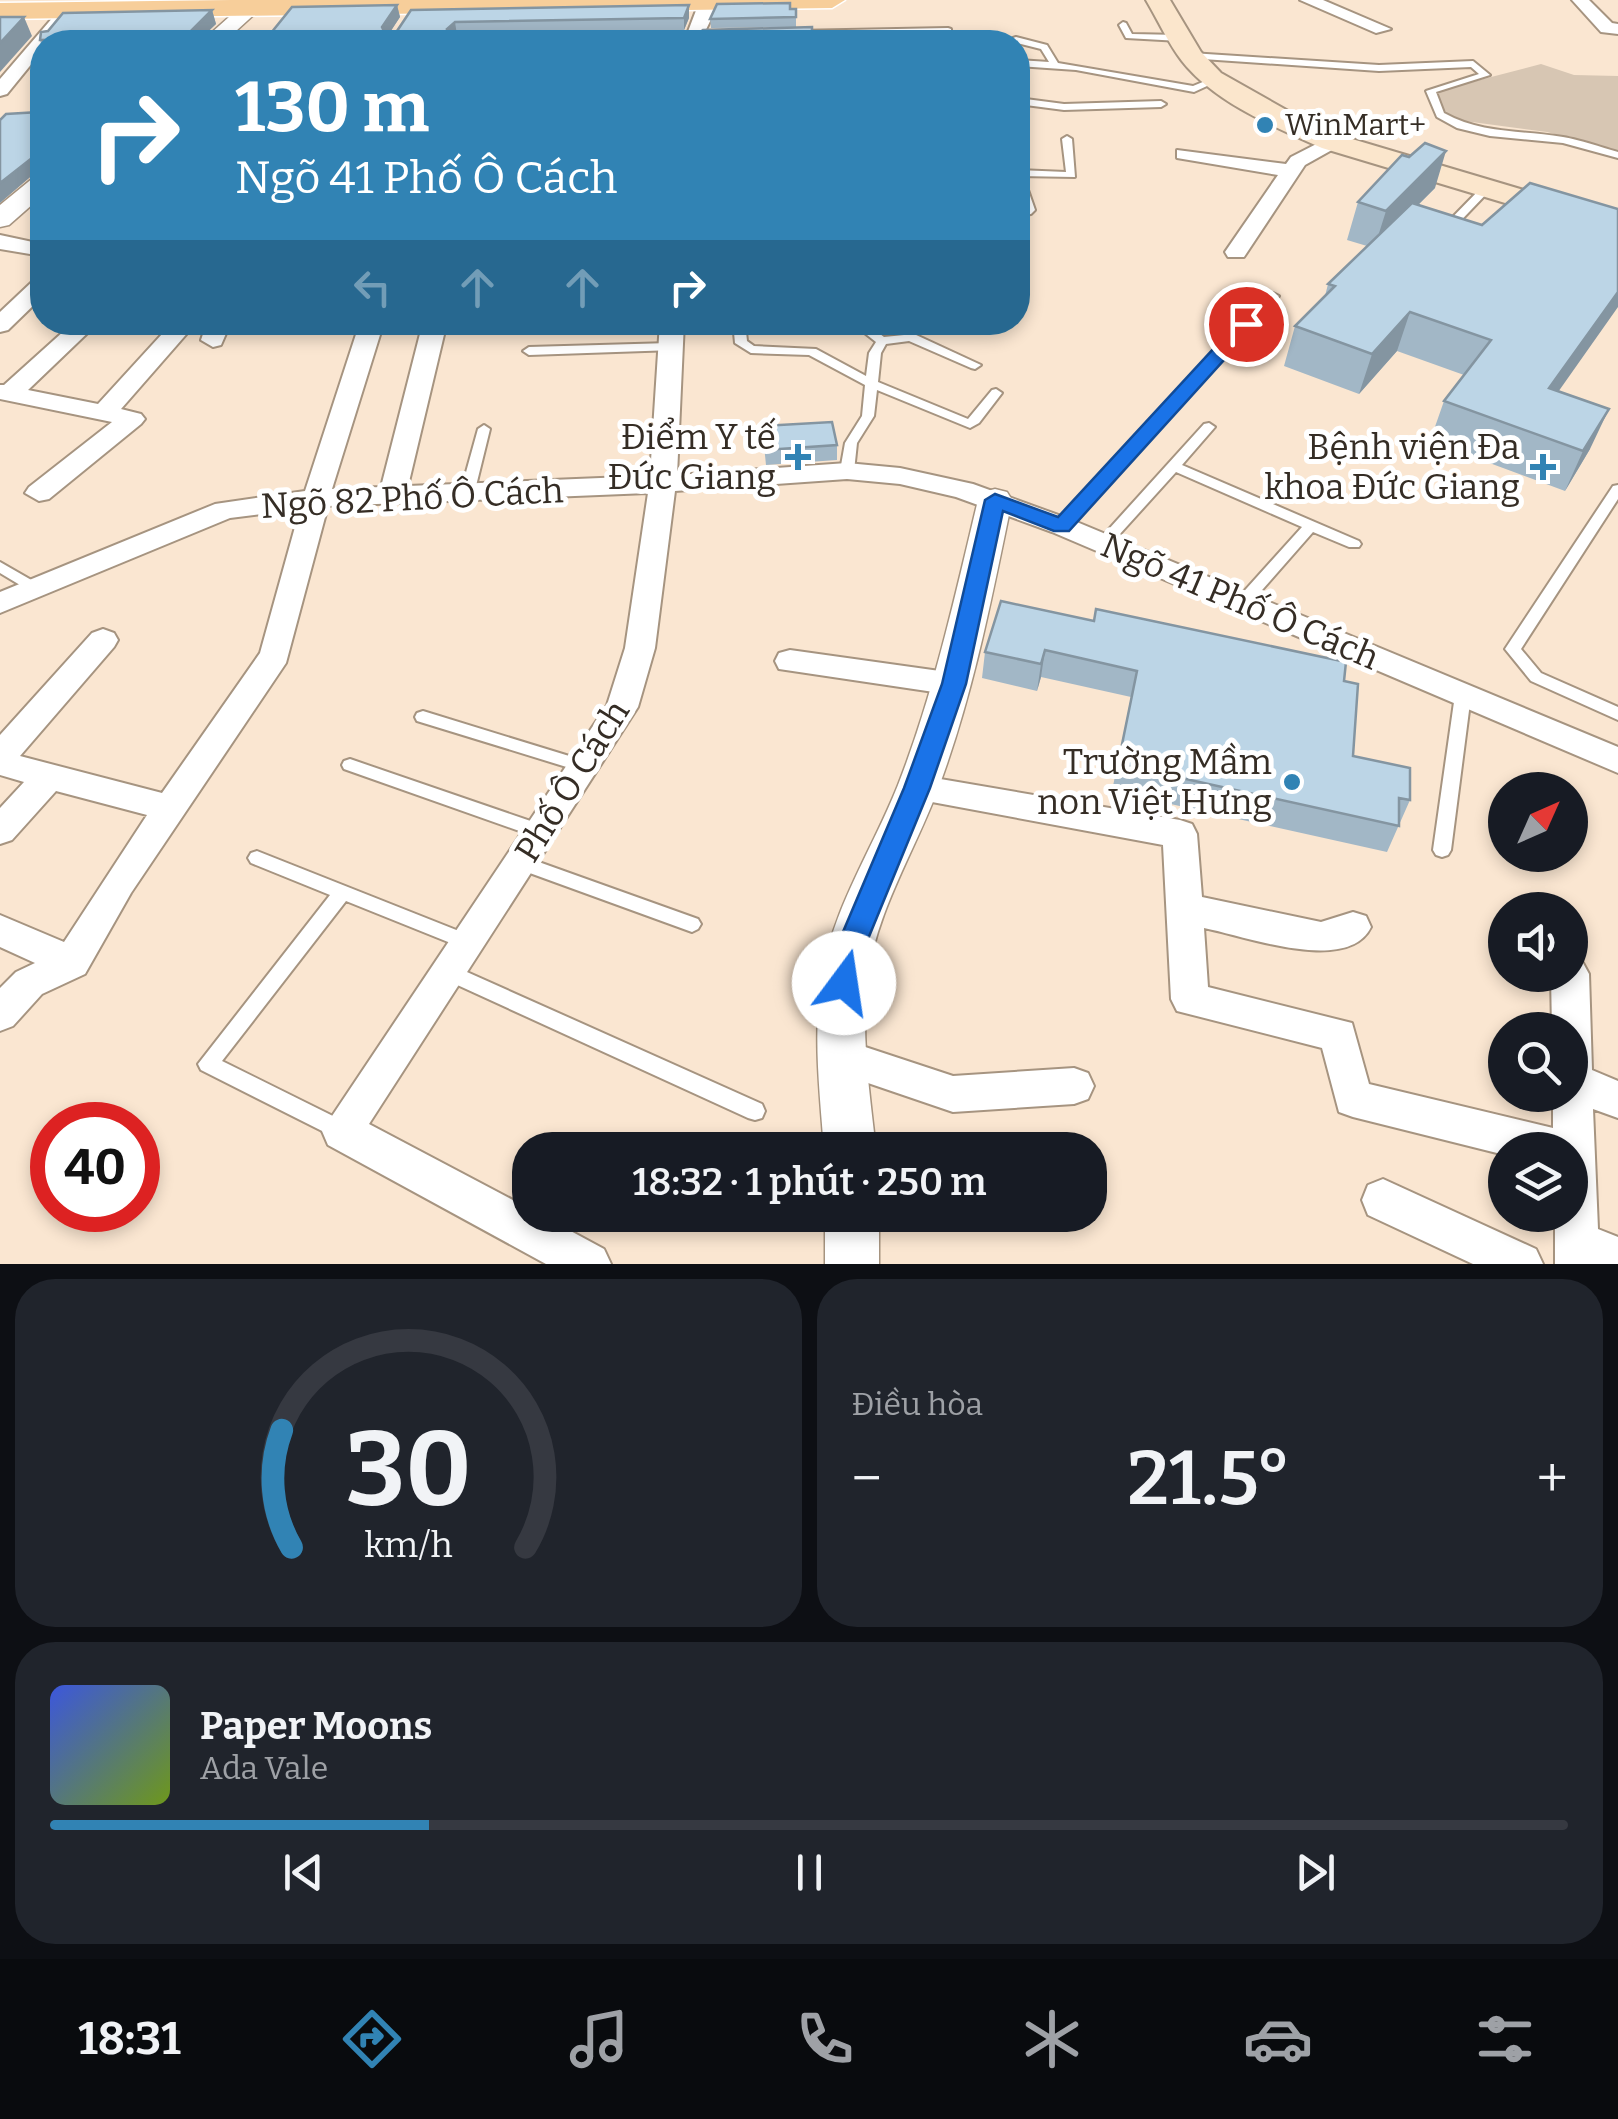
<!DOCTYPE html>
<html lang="vi">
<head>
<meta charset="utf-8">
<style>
	body { margin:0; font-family:Bitter,serif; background:#20242c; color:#f1f3f6; height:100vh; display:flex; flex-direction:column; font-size:38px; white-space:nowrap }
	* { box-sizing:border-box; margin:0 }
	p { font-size:32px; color:#9ea1a6 }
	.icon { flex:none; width:55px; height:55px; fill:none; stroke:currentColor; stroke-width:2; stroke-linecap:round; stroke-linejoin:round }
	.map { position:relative; height:1264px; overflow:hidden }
	.sheet { display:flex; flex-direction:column; gap:15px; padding:15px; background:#0d0f14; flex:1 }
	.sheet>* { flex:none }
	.top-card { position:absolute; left:30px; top:30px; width:1000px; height:305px; border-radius:40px; box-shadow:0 5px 15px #0003; background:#3183b4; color:#fff; overflow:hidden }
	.needle { width:65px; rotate:45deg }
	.buttons { position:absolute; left:1488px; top:772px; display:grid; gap:20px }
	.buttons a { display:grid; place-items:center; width:100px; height:100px; border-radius:50%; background:#171b24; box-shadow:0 5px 15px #0003; font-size:50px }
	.speed { position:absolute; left:30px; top:1102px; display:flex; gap:20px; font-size:50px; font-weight:700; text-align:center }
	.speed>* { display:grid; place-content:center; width:130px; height:130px; border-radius:50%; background:#171b24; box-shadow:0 5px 15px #0003; line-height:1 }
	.speed .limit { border:15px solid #d22; background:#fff; color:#111 }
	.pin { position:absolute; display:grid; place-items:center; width:85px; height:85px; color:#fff; margin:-42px; border:5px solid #fff; border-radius:50%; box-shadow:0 2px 10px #0007 }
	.me { position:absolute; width:110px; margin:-55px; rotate:14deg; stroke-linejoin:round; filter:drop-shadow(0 0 8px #0008) }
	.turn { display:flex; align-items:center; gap:35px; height:210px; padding:0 40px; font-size:45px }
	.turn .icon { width:130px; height:130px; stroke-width:2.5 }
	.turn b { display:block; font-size:70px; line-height:85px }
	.lanes { display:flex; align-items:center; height:95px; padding:0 40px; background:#0003; justify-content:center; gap:50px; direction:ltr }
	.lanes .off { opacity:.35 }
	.big { font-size:75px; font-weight:600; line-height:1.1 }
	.sheet .card { flex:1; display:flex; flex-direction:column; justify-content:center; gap:15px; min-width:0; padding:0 35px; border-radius:40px; background:#20242c }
	.sheet .dial { align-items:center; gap:0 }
	.dial svg { height:260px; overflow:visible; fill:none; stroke:#363941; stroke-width:7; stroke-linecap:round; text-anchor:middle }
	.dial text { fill:#f1f3f6; stroke:none }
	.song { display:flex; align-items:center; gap:30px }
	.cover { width:120px; height:120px; border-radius:15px; background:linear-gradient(135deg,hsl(230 70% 55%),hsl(80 70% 35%)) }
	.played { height:10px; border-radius:5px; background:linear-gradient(90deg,#3183b4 25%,#363941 25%) }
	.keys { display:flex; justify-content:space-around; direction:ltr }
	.heat { display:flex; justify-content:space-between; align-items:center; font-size:55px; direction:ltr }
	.sheet .tiles { flex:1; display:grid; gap:15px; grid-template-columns:1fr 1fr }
	.card:last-child { grid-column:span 2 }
	.trip { position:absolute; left:512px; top:1132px; width:595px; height:100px; border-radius:40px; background:#171b24; box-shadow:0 5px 15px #0003; font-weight:600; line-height:100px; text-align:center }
	.dock { display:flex; height:160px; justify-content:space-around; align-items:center; background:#090b0e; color:#9ea1a6 }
	.dock .icon { width:70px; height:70px }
	.dock .selected { color:#3183b4 }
	.dock b { font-size:45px; color:#f1f3f6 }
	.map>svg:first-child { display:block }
	.green { fill:#d7c6b3 }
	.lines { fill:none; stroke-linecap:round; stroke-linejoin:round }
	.service-casing { stroke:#a69480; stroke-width:4 }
	.minor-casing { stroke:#a69480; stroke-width:4 }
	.tertiary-casing { stroke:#a69480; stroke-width:3 }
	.secondary-casing { stroke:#a69480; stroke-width:4 }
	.primary-casing { stroke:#fff; stroke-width:3 }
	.service { fill:#fff; fill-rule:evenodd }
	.minor { fill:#fff; fill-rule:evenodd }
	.tertiary { fill:#fff; fill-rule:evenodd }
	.secondary { fill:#fbe6cc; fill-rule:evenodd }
	.primary { fill:#f7ce9a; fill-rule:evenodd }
	.wall { fill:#a2b7c6 }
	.shaded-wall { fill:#8495a1 }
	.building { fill:#bcd5e6; stroke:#8495a1; stroke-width:2.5 }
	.route { fill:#1a73e8; stroke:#114b97; stroke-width:2.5 }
	.poi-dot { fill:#3183b4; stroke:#fff; stroke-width:4 }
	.labels { text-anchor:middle; stroke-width:10; stroke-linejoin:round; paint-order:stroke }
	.far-poi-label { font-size:30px; fill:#352d25; stroke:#fff; text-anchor:start }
	.poi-label { font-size:35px; fill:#352d25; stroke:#fff; text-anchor:end }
	.street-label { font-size:35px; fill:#352d25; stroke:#fff }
</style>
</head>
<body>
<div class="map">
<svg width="1618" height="1264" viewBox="0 0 1618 1264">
	<rect width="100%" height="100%" fill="#fae6d1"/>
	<!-- green -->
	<path class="green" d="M1541,64L1574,75L1618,76V151L1547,132L1457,120L1445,116L1436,92L1441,90Z"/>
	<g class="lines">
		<defs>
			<path id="service" d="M1123,22L1126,23L1132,34L1180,35L1184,38L1180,41L1126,38L1119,25Z
				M948,28L951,29V33L795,37L791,34L795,31Z
				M1016,37L1047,45L1058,63L1193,86L1215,77L1220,80L1194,92L1076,70L1018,66V60L1049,62L1041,49L1013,42V38Z
				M1191,53L1379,65L1473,61L1490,75L1436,92L1444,113C1482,134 1521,130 1563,137C1581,140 1600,147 1618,152V158L1563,143L1490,136L1457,128L1437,117L1426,91L1479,74L1471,67L1379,71L1188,58V54Z
				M1018,98L1064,104L1161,101L1166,104L1161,107L1064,110L1018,104Z
				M1067,136L1072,139L1075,177L1018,176V170L1066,172L1062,139Z
				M1483,186L1492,188L1448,234H1440V230Z
				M1273,293L1279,296L1277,298L1067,529H1057L1055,526L1057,523L1269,294Z
				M733,322H745L747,341L754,346L816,349L866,376L869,353L876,342L862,331L859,322H871L872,328L884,337L914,334L981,365L975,369L971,368L909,341L886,344L881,353L878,382L968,419L992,390L996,389L1002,393L979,423L970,428L877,390L874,416L857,443L854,471L852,474H842L840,471L845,443L862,416L865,385L809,355L751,353L735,343Z
				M670,343L676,347L674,350L529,355L523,351L529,347Z
				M1209,423L1215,427L1182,465L1359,541L1361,544L1359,547H1349L1313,532L1248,606H1238L1236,602L1238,598L1302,527L1176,472L1109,546H1099L1097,543L1099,540L1204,424Z
				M484,425L490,429L474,494L467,498L462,497L460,494L478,429Z
				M1618,485V499L1521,649L1541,673L1618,707V720L1531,681L1505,649L1613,486Z
				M0,562L40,585L42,588L40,591H30L0,573Z
				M1463,689L1469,691L1471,695L1451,850L1448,855L1442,857L1436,855L1433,850L1455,695L1457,691Z
				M423,711L592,763L594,767L592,771L586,773L417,721L415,717L417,713Z
				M350,759L548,827L551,832L548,837L542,839L344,769L342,765L344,761Z
				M257,851L474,937L477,942L474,947L468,950L346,901L222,1061L349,1124L352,1131L349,1138L342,1141L201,1070L198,1064L330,895L251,863L248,858L251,853Z
				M522,856L698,919L701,924L698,929L692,932L516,868L513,863L516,858Z
				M449,964L762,1104L765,1111L762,1118L755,1120L748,1118L442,978L440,972L442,966Z"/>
			<path id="minor" d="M700,0H712L714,13L700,42H684Z
				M1300,0H1323L1391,29L1376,33Z
				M1572,0H1589L1612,23L1618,24V34L1601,32Z
				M60,9L74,13L50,42H42V51L7,94L0,96V79Z
				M1332,136L1339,138V146L1305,165L1244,257H1228L1225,252L1278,175L1177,158V150L1286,164L1291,157Z
				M1018,184L1028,190L1035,210L1031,214L1018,216Z
				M0,235L42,244V256L0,249Z
				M42,278V297L8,330L0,332V312L34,280Z
				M74,322H99L28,390L98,404L173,322H197L121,409L141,414L145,419L141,424L49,499L39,501L25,493L29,487L112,422L0,399V385H4Z
				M207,322H231L221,345L213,347L201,340Z
				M360,322H384L332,489L381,487L423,322H447L408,486L650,476L660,322H684L677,475L847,463L900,468L973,484L1072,520L1618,747V773L1052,532L956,497L900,484L847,479L675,491L655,648L638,707L369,1124L530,1209V1215H541L604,1249L611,1264H546L328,1145L322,1131L607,705L625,648L648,493L328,506L286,663L131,893L85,974L42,994L13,1026L0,1031V988L16,972L35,963L0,947V915L64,942L147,815L56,791L12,840L0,844V808L24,782L0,775V735L92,633L103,629L114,633L118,640L114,647L20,756L162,793L260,653L300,509L230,518L0,613V592L215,504L305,491Z
				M790,650L954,673L965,676L970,684L965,692L954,695L779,669L775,661L779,653Z
				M917,775L1180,820L1192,824L1197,834L1202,897L1321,922L1353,912L1366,916L1371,927C1348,975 1245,936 1204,928L1208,987L1352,1023L1369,1084L1553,1128V1095H1570V1030H1552L1551,975H1570V958L1583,963L1589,974L1592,1070L1618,1081V1118L1593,1109L1598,1229L1618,1237V1264H1555V1215H1570V1150H1505V1155L1353,1117L1339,1112L1322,1048L1177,1011L1171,999L1163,845L905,797L900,788L905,779Z
				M841,1039L953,1076L1074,1068L1088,1073L1094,1086L1088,1099L1074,1104L953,1112L827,1069L821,1057L827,1045Z
				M1383,1179L1536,1249L1543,1264H1473L1368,1215L1362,1200L1368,1185Z"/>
			<path id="tertiary" d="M248,0H270L224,42H201Z
				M42,175V196L9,225L0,227V205L33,178Z
				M995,489L1007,492L1012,500C992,597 973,696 938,789C914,853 875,913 867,982C861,1038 870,1095 876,1150H824C820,1095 813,1038 821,983C830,912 872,851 898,785C934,693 955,596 978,500L983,492Z
				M825,1215H879V1264H825Z"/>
			<path id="secondary" d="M1146,0H1170L1201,52L1221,73L1297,116L1342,136L1618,218V237L1322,148C1275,127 1215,103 1182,61C1168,43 1158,20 1146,0Z"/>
			<path id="primary" d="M231,0H845L832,8L0,19V3Z"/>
		</defs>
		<!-- service casing -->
		<use href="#service" class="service-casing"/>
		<!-- minor casing -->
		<use href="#minor" class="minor-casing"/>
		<!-- tertiary casing -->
		<use href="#tertiary" class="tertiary-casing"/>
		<!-- secondary casing -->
		<use href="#secondary" class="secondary-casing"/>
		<!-- primary casing -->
		<use href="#primary" class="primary-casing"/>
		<!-- service -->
		<use href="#service" class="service"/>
		<!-- minor -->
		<use href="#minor" class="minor"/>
		<!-- tertiary -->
		<use href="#tertiary" class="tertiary"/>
		<!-- secondary -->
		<use href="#secondary" class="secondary"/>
		<!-- primary -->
		<use href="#primary" class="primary"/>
	</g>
	<!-- wall -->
	<path class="wall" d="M397,5L400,17L390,32L397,31L411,10L689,18L684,30L571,33L812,42H269L267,38Z
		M790,9H796V27L711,28L710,19Z
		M212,10L216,24L197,42H42V47L40,40Z
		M1435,188L1418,205L1558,392L1590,449L1565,491L1430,441L1444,401L1464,375L1397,351L1359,394L1284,366L1295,326L1325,296L1328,284L1367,246L1347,240L1358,202Z
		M762,426L837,445V460L766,465Z
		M1001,601L1344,681L1353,756L1410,800L1387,852L1112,791L1131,697L1041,677L1037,691L982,678L985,652Z"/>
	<!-- shaded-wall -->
	<path class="shaded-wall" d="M397,5L400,17L385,40L382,27Z
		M689,5V18L684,30V18Z
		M212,10L216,24L197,42H180Z
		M24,17L32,36L0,72V43Z
		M455,22L457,35L449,42L447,29Z
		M42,146V167L0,203V183Z
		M1446,151L1435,188L1374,249L1386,211Z
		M1618,292V307L1532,429L1549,388Z
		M1410,312L1397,351L1359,394L1372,354Z
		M1609,409L1590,449L1565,491L1583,451Z
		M1045,650L1041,677L1037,691L1041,664Z"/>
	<!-- building -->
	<path class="building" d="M790,3V9H796V17L710,19L717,4Z
		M397,5L382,27L385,33L397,31L411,10L689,5L684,18L455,22L447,29L451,33H699L703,30L812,27V42H308L267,38L292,7Z
		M212,10L180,42H88L91,39L40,40L41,32L48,31L63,13Z
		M0,17H24L0,43Z
		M42,100V146L32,158L0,183V120L6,114L39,112L40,102Z
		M1425,143L1446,151L1386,211L1358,202L1402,155L1409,157Z
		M1530,183L1618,209V292L1549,388L1609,409L1583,451L1444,401L1491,340L1410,312L1372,354L1295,326L1335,286L1328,284L1412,203L1482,225Z
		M832,422L837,445L765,450L762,426Z
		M1001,601L1094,621L1096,609L1346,662L1344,681L1358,684L1353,756L1410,768V800L1399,798V826L1118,764L1137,671L1045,650L1041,664L985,652Z"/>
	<!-- route -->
	<path class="route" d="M1246,319L1255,324L1253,328L1069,531H1054L1003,511L966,684L930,788L868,939L854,991L844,995L834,991L830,983L840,939L904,788L942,684L985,500L995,494L1058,517L1240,320Z"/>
	<!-- markers -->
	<g class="poi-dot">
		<circle cx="1265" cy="125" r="10"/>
		<path d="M793 442h10v10h10v10h-10v10h-10v-10h-10v-10h10z"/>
		<path d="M1538 452h10v10h10v10h-10v10h-10v-10h-10v-10h10z"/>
		<circle cx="1292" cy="782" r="10"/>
	</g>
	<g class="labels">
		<!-- far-poi labels -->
		<g class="far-poi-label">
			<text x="1285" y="135">WinMart+</text>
		</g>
		<!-- poi labels -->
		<g class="poi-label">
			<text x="776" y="449">Điểm Y tế<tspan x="776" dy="40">Đức Giang</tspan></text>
			<text x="1520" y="459">Bệnh viện Đa<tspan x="1520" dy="40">khoa Đức Giang</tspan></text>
			<text x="1272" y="774">Trường Mầm<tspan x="1272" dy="40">non Việt Hưng</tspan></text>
		</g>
		<!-- street labels -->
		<g class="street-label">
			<text transform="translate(412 498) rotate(-3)" y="12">Ngõ 82 Phố Ô Cách</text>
			<text transform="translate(1240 601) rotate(23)" y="12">Ngõ 41 Phố Ô Cách</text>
			<text transform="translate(572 781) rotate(-58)" y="12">Phố Ô Cách</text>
		</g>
	</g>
</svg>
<div class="buttons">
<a><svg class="needle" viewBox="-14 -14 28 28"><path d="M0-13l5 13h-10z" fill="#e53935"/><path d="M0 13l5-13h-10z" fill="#9ea1a6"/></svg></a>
<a><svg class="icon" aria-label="sound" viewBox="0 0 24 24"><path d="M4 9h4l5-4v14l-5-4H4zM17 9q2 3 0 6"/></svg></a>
<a><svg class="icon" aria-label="search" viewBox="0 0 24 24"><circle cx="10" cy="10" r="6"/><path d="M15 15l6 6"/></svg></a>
<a><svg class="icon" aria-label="layers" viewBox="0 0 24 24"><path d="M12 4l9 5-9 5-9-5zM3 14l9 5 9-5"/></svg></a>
</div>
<div class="speed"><div class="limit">40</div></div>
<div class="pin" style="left:1246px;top:324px;background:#d93025"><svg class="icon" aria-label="arrive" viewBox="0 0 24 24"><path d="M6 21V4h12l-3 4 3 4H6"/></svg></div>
<svg class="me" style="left:844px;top:983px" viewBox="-20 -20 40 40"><circle r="19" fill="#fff"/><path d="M0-13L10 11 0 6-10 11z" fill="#1a73e8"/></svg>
<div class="trip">18:32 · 1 phút · 250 m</div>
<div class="top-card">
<div class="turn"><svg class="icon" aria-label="right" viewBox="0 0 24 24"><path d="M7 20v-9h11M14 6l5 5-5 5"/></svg><div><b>130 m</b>Ngõ 41 Phố Ô Cách</div></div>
<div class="lanes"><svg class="icon off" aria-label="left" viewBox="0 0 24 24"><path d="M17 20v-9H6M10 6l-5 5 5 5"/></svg><svg class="icon off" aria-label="ahead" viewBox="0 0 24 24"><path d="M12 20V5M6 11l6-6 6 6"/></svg><svg class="icon off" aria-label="ahead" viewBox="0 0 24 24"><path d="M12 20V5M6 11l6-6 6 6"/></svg><svg class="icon" aria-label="right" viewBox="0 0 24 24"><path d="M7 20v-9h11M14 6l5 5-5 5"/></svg></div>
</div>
</div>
<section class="sheet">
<div class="tiles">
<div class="card dial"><svg viewBox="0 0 100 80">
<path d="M14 69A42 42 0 1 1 86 69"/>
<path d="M14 69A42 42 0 0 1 11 33" stroke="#3183b4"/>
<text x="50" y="56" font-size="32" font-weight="700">30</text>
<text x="50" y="72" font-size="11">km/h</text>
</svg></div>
<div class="card"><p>Điều hòa</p>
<div class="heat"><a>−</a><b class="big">21.5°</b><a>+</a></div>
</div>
<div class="card">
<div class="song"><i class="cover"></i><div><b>Paper Moons</b><p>Ada Vale</p></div></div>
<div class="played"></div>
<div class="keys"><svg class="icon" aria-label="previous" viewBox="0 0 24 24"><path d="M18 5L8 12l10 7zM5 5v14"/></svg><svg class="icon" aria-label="pause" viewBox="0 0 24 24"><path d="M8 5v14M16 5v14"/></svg><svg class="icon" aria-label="next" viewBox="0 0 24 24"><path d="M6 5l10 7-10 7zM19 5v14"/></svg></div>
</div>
</div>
</section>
<nav class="dock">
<b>18:31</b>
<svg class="icon selected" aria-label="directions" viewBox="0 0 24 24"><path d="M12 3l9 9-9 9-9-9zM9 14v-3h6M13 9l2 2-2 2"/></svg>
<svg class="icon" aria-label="music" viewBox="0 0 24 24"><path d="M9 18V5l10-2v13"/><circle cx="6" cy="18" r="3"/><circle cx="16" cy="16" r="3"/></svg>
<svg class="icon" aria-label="phone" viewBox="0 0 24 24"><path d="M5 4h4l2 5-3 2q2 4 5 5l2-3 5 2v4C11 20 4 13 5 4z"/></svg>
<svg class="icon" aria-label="climate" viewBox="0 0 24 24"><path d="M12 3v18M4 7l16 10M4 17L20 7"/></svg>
<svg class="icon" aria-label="car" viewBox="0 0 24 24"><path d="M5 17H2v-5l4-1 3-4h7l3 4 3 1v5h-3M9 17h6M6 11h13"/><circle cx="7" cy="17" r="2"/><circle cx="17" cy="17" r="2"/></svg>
<svg class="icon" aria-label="filters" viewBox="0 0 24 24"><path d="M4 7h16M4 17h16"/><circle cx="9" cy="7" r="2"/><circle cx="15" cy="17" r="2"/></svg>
</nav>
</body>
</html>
